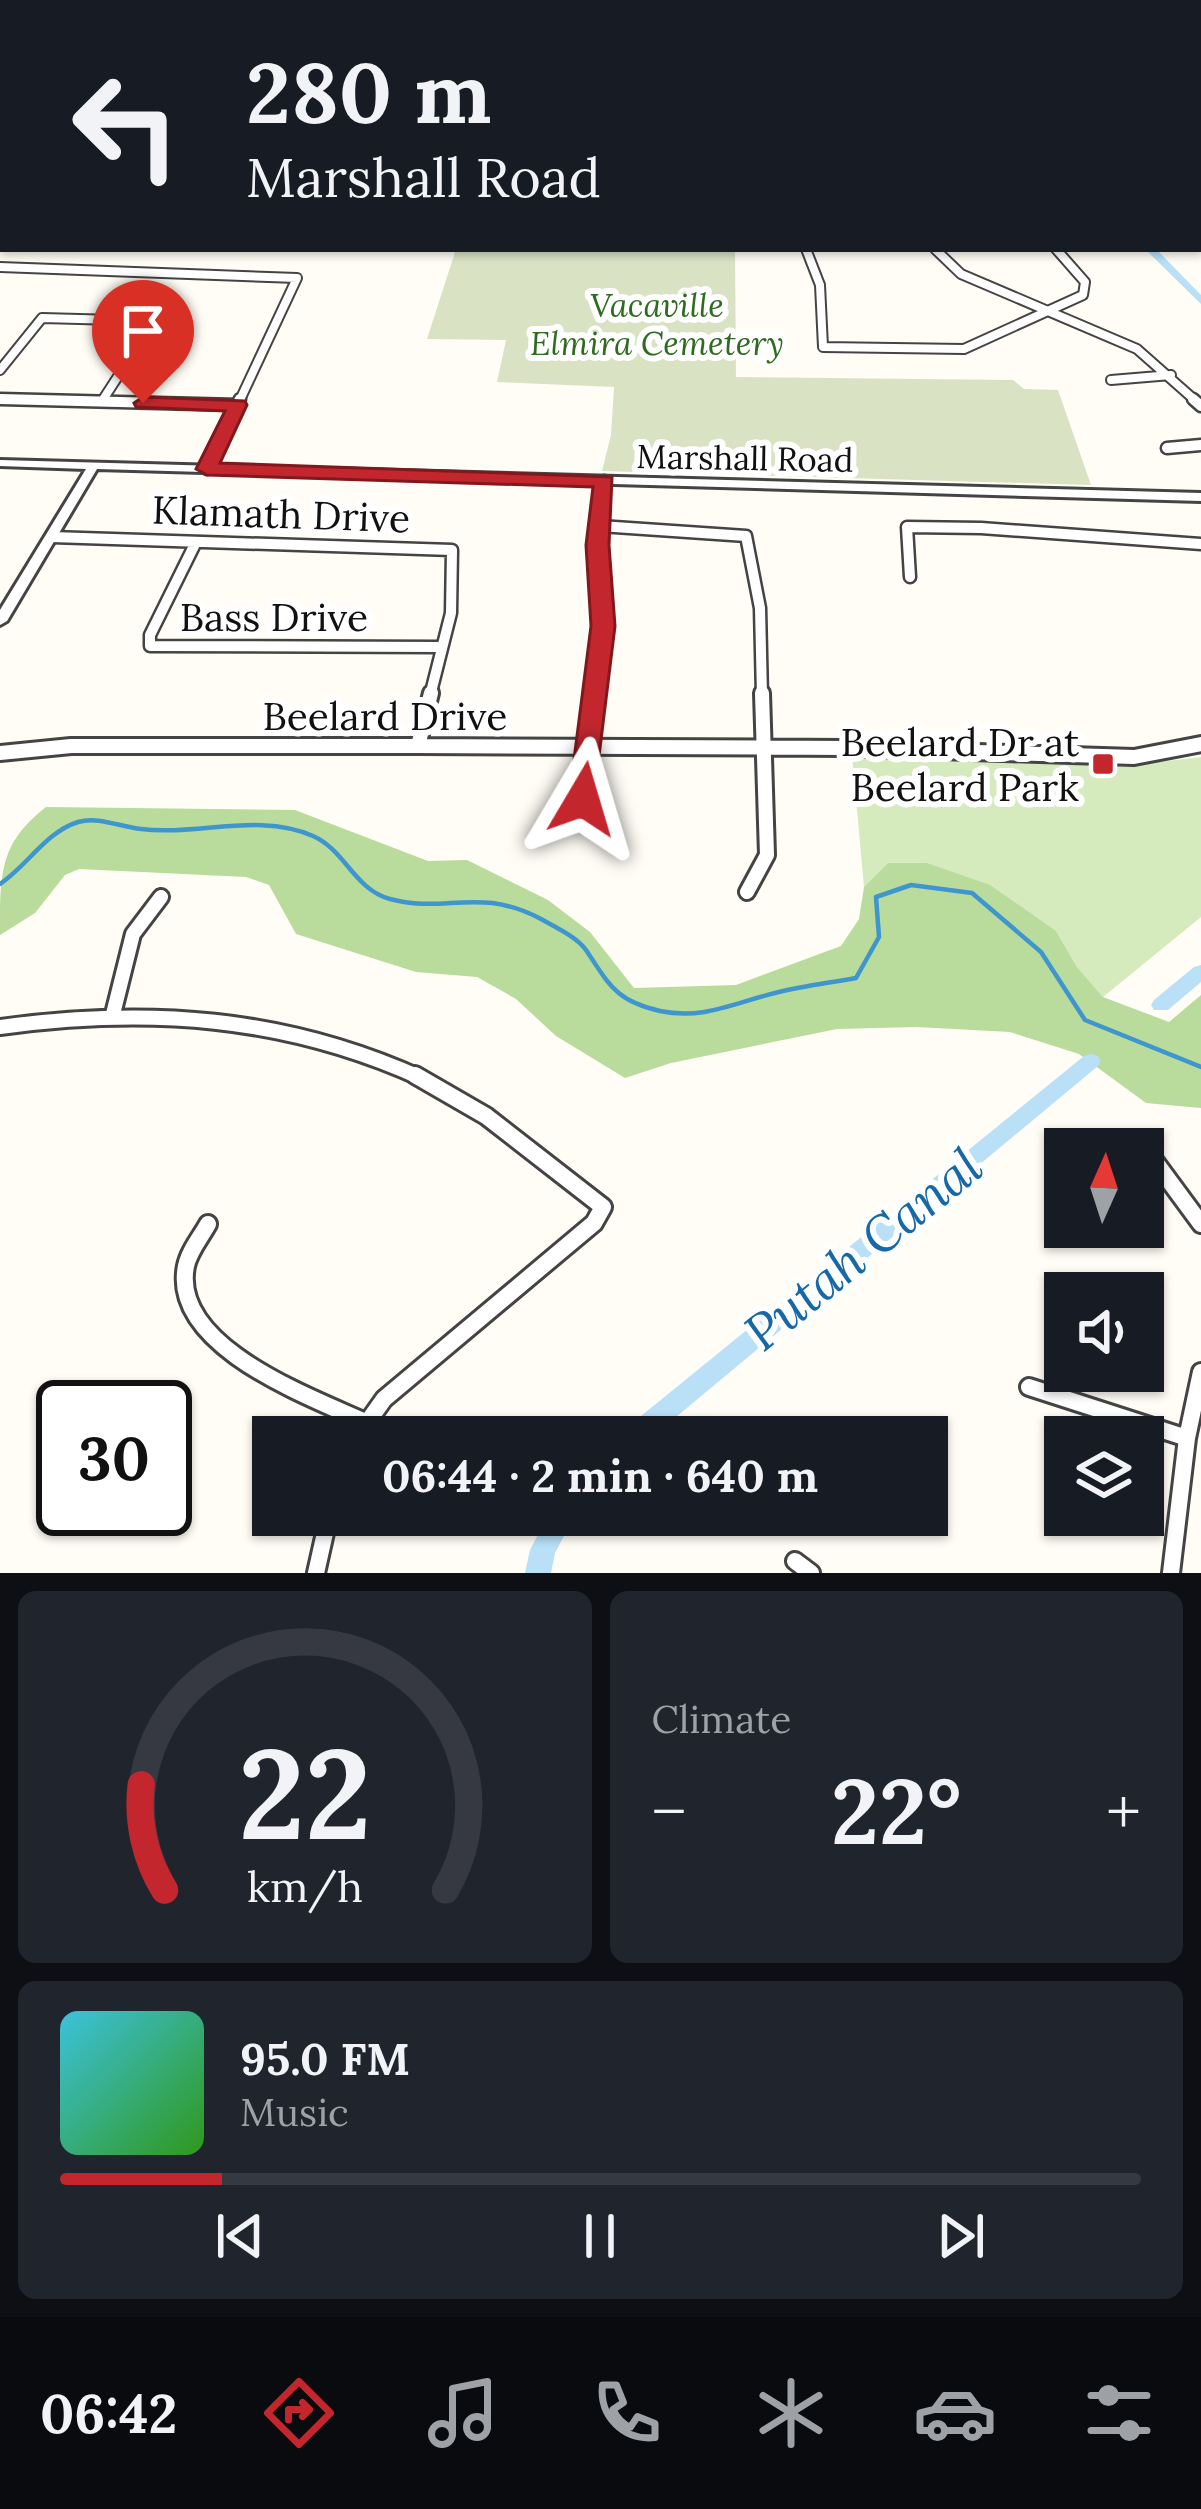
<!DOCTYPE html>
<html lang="en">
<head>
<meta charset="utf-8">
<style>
	body { margin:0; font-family:Lora,serif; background:#20242c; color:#f1f3f6; height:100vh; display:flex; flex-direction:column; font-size:45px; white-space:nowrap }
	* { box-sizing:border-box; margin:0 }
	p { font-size:39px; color:#9ea1a6 }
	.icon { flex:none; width:66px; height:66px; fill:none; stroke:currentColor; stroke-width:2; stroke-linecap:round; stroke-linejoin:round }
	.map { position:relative; height:1573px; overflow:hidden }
	.sheet { display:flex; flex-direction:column; gap:18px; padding:18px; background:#0d0f14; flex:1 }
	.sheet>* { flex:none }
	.guide { position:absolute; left:0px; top:0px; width:1203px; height:252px; box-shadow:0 3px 9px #0004; background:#171b24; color:#f1f3f6; overflow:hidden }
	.needle { width:78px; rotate:3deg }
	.tools { position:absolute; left:1044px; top:1128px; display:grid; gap:24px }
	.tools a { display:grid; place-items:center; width:120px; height:120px; border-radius:0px; background:#171b24; box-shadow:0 3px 9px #0004; font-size:60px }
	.speed { position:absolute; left:36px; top:1380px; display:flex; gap:24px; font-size:60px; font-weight:700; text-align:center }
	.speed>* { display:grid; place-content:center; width:156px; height:156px; border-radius:50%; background:#171b24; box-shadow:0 3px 9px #0004; line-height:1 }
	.speed .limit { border:6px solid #111; border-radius:18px; background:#fff; color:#111 }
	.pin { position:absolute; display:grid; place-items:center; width:102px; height:102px; color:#fff; margin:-123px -51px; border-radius:50% 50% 50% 0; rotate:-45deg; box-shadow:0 0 12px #0007 }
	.pin .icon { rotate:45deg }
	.me { position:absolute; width:132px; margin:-66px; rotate:7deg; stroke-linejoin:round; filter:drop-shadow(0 0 9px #0008) }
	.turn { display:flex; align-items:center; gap:42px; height:252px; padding:0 48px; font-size:54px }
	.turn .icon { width:156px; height:156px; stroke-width:2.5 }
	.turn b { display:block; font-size:84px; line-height:102px }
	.big { font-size:90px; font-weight:800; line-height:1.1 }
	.sheet .tile { flex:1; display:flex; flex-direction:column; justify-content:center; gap:18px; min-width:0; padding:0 42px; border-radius:18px; background:#20242c }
	.sheet .dial { align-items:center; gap:0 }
	.dial svg { height:312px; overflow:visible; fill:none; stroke:#363941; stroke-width:7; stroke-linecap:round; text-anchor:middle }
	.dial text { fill:#f1f3f6; stroke:none }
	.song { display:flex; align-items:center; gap:36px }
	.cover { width:144px; height:144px; border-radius:18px; background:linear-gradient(135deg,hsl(190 70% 55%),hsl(110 70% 35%)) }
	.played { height:12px; border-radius:6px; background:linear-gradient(90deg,#c4262e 15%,#363941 15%) }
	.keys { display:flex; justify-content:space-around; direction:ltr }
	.heat { display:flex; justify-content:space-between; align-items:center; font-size:66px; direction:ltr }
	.sheet .tiles { flex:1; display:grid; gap:18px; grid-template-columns:1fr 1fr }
	.tile:last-child { grid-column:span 2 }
	.trip { position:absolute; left:252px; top:1416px; width:696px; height:120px; border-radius:0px; background:#171b24; box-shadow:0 3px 9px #0004; font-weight:800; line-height:120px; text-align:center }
	.tab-bar { display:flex; height:192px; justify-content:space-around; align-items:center; background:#090b0e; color:#9ea1a6 }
	.tab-bar .icon { width:84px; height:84px }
	.tab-bar .current { color:#c4262e }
	.tab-bar b { font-size:54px; color:#f1f3f6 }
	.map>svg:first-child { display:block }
	.green { fill:#d5ebbd }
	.forest { fill:#b9dc9c }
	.cemetery { fill:#d9e3c4 }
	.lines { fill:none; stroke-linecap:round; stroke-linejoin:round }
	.stream-far1 { stroke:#3f96cf; stroke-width:3 }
	.stream { stroke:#3f96cf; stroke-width:4.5 }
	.canal { fill:#b9e0f7; fill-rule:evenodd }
	.minor-far4-casing { stroke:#444; stroke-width:9 }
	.minor-far3-casing { stroke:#444; stroke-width:12 }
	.minor-far2-casing { stroke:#444; stroke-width:15 }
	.minor-far1-casing { stroke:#444; stroke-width:20 }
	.minor-casing { stroke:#444; stroke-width:22 }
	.tertiary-casing { stroke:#444; stroke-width:6 }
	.secondary-casing { stroke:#333; stroke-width:6 }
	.minor-far4 { stroke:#fff; stroke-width:6 }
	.minor-far3 { stroke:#fff; stroke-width:8 }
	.minor-far2 { stroke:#fff; stroke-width:10 }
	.minor-far1 { stroke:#fff; stroke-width:14 }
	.minor { stroke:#fff; stroke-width:16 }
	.tertiary { fill:#fff; fill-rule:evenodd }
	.secondary { fill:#fff6b0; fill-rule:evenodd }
	.route { fill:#c4262e; stroke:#7f191e; stroke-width:3 }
	.poi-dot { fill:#c4262e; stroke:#fff; stroke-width:4.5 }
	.labels { text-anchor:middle; stroke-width:12; stroke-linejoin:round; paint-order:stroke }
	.far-park-label { font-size:33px; font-style:italic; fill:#2f6b1f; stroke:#fff }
	.far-street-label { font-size:33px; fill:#111; stroke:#fff }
	.street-label { font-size:39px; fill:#111; stroke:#fff }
	.poi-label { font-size:39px; fill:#111; stroke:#fff; text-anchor:end }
	.near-water-label { font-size:51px; font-style:italic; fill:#1768a6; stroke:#fff }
</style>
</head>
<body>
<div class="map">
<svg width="1201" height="1573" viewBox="0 0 1201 1573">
	<rect width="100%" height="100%" fill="#fffdf5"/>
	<!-- green -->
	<path class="green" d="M852,755L1134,765L1201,757V917L1103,997L1077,967L1056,931L927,863H888L864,887Z"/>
	<!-- forest -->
	<path class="forest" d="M46,807L295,810L428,861L467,860L548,900L590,932L634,988L736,985L841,946L859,919L864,887L888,863H927L990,885L1056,931L1077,967L1103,997L1169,1022L1201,995V1108L1146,1103L1079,1054L1010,1032L917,1027L837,1029L671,1063L625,1078L556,1036L516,999L477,977L416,972L296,934L269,885L246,877L79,869L65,875L35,913L0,935C0,871 0,843 46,807Z"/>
	<!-- cemetery -->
	<path class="cemetery" d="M456,249H735L736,377L1013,380L1024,389L1058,390L1091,485L602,471L611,435L614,387L497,382L506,340L427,339Z"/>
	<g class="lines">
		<!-- stream-far1 -->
		<path class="stream-far1" d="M260,0L288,3
			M472,0L498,3
			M1009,0H1051
			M369,3L376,0
			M860,3L889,0"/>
		<!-- stream -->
		<path class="stream" d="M0,884C27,866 46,832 78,822C99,816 120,827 141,829C197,836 259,812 313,836C345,850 355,890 390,899C445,914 479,886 541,919C555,927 577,937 586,950C609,984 615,1001 660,1011C703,1020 734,1003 775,993C802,986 829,983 856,978L879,937L876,897L911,885L972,893L1041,952L1085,1020L1201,1067"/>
		<!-- canal -->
		<path class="canal" d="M1145,249H1156L1201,295V304Z
			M1201,965V982L1168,1010H1154L1151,1005L1154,1000L1194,967Z
			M1091,1054L1098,1056L1101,1061L1098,1066L652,1437H622L625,1429L1084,1056Z
			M548,1515H575L555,1553L551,1573H525L530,1550Z"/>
		<defs>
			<path id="minor-far4" d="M215,1L225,3"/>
			<path id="minor-far3" d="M806,249L820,285L823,347L964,349L1083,295L1085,282L1056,249
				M935,249L961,274L1137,349L1197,402
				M0,267L297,278L239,402
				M0,370L42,318L154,321L102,401
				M1111,380L1171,375
				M0,399L119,402"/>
			<path id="minor-far2" d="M0,399L238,405
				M1193,399L1201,406
				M1167,448L1201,445
				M207,469L240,399
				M600,526L746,536L760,608L762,696
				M52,537L452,550L451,613L430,696
				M196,542L150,635V646L439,647
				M910,577L907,527L981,528L1201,544
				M596,696C603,624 597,553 604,481"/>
			<path id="minor-far1" d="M418,746L431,693
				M0,753L71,746H418L846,748L1134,757L1201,744
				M563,820L583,799L596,693
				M747,892L767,855L762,693
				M113,1014L133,934L161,897
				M0,1027C148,1007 284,1016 421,1078"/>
			<path id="minor" d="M1145,1148L1201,1224
				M208,1224C201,1237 189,1251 186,1266C170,1346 308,1396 365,1422
				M1029,1387L1187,1438
				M357,1437L384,1399L594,1223L603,1207L486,1116L415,1075
				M795,1561L811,1573
				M316,1573L329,1515
				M1171,1573L1187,1438L1201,1372"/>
			<path id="tertiary" d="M0,460L1201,493V501L97,469L7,621L0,625V610L86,469L0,466Z"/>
			<path id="secondary" d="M473,0H481L480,3H472Z
				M493,0H501L499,3H491Z
				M0,68H3V74H0Z
				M1200,132H1201V138H1200Z"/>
		</defs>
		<!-- minor-far4 casing -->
		<use href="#minor-far4" class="minor-far4-casing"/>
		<!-- minor-far3 casing -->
		<use href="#minor-far3" class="minor-far3-casing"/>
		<!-- minor-far2 casing -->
		<use href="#minor-far2" class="minor-far2-casing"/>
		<!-- minor-far1 casing -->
		<use href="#minor-far1" class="minor-far1-casing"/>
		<!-- minor casing -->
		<use href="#minor" class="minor-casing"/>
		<!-- tertiary casing -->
		<use href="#tertiary" class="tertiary-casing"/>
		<!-- secondary casing -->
		<use href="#secondary" class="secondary-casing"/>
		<!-- minor-far4 -->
		<use href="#minor-far4" class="minor-far4"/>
		<!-- minor-far3 -->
		<use href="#minor-far3" class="minor-far3"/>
		<!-- minor-far2 -->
		<use href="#minor-far2" class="minor-far2"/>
		<!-- minor-far1 -->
		<use href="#minor-far1" class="minor-far1"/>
		<!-- minor -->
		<use href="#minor" class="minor"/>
		<!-- tertiary -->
		<use href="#tertiary" class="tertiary"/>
		<!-- secondary -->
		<use href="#secondary" class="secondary"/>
	</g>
	<!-- route -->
	<path class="route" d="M143,397L245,401L247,405L220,463L612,477L609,545L615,626L593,805H573L569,799L591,626L586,545L593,487L207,475L196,469L225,411L136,407L134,403Z"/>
	<!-- markers -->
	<rect class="poi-dot" x="1091" y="752" width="24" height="24" rx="6"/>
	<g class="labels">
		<!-- far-park labels -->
		<g class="far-park-label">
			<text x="657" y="317">Vacaville<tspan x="657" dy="38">Elmira Cemetery</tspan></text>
		</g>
		<!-- far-street labels -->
		<g class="far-street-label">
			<text transform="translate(745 458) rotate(1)" y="12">Marshall Road</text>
		</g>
		<!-- street labels -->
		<g class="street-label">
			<text transform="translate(281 514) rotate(2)" y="14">Klamath Drive</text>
			<text x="274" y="631">Bass Drive</text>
			<text x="385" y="730">Beelard Drive</text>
		</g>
		<!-- poi labels -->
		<g class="poi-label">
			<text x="1079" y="756">Beelard Dr at<tspan x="1079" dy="45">Beelard Park</tspan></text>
		</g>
		<!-- near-water labels -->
		<g class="near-water-label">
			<text transform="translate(863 1249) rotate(-39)" y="18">Putah Canal</text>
		</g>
	</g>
</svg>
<div class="tools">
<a><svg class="needle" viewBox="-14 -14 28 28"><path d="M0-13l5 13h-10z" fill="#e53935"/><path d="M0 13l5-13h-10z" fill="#9ea1a6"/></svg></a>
<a><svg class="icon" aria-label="sound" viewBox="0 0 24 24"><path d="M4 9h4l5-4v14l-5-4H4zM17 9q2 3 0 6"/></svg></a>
<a><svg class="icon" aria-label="layers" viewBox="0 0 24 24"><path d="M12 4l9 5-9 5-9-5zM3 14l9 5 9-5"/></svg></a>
</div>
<div class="speed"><div class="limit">30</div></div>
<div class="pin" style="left:143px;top:403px;background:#d93025"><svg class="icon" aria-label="arrive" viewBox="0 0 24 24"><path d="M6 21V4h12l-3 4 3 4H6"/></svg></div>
<svg class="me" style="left:583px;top:799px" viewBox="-20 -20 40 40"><path d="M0-17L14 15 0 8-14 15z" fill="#c4262e" stroke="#fff" stroke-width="4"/></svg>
<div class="trip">06:44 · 2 min · 640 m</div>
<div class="guide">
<div class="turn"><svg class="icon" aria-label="left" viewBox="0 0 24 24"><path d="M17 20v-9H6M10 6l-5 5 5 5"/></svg><div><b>280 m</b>Marshall Road</div></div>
</div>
</div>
<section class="sheet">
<div class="tiles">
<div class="tile dial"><svg viewBox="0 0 100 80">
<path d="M14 69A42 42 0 1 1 86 69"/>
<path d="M14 69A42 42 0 0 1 8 42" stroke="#c4262e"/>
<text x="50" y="56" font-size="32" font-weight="700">22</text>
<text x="50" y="72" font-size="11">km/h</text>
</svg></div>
<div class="tile"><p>Climate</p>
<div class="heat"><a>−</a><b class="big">22°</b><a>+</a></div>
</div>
<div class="tile">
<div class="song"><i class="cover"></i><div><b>95.0 FM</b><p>Music</p></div></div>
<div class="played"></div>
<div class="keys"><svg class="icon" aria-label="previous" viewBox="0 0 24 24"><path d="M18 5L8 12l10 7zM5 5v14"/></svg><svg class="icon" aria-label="pause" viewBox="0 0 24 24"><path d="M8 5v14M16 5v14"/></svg><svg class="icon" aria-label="next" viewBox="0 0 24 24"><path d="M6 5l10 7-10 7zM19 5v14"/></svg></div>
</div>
</div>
</section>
<nav class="tab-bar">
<b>06:42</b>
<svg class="icon current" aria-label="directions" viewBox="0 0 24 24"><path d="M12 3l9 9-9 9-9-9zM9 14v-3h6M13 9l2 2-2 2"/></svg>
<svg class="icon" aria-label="music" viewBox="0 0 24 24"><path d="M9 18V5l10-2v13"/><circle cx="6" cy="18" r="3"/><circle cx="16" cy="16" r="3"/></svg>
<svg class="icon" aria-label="phone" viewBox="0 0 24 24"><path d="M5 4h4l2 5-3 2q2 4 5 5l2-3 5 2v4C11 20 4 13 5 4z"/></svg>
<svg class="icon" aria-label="climate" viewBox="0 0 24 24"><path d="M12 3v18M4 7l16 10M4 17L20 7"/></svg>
<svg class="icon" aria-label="car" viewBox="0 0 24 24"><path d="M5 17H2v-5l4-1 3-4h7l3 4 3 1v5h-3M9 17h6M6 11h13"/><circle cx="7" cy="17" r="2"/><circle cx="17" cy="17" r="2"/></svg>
<svg class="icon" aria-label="filters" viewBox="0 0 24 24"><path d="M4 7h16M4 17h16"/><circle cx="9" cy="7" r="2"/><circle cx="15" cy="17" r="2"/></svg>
</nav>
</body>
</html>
